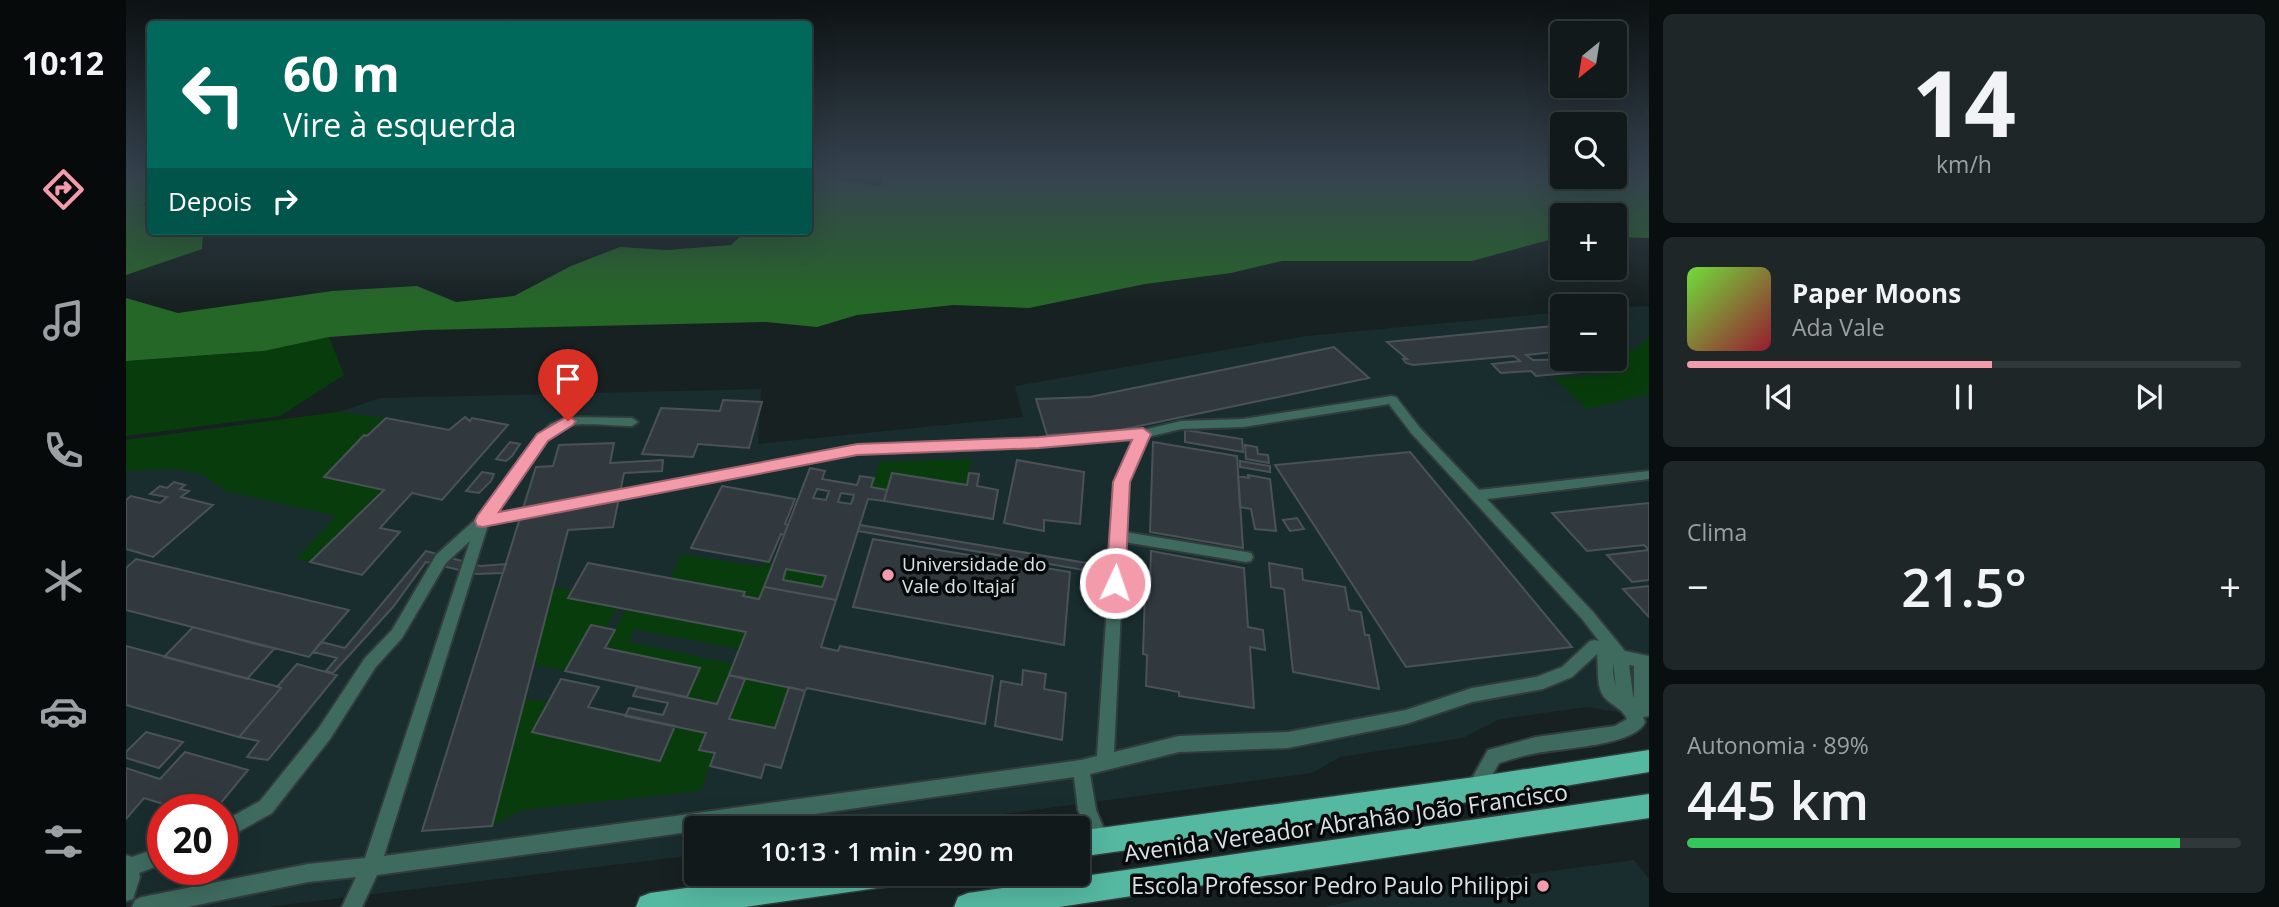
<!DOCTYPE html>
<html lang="pt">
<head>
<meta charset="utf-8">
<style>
	body { margin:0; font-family:"Open Sans",sans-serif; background:#1e2627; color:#f1f3f6; height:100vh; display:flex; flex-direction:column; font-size:26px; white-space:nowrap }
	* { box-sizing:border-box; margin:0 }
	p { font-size:23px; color:#9ca0a2 }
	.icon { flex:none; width:38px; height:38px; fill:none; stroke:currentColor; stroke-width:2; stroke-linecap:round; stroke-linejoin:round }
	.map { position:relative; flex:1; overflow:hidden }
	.sheet { display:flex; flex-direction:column; gap:14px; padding:14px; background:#090e0e; width:630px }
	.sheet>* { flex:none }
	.guide { position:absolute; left:21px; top:21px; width:665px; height:214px; border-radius:7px; box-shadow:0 7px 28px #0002,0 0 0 2px #303839; background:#00695c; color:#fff; overflow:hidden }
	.needle { width:46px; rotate:210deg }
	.controls { position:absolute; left:1424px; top:21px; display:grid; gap:14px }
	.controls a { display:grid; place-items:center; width:77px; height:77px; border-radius:7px; background:#11191a; box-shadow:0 7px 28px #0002,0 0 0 2px #303839; font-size:35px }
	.speed { position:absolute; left:21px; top:794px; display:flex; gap:14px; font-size:35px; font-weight:700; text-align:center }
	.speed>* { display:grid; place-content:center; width:91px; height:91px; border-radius:50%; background:#11191a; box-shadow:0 7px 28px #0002,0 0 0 2px #303839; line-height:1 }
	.speed .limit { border:10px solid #d22; background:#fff; color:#111 }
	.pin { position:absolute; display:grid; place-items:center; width:60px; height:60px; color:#fff; margin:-72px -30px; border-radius:50% 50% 50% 0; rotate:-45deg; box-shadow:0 0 7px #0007 }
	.pin .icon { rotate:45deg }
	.me { position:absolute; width:77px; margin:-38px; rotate:3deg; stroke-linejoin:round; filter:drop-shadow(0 0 5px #0008) }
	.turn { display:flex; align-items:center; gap:24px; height:147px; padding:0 21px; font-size:32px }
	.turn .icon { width:91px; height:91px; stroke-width:2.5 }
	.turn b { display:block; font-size:49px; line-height:60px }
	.then { display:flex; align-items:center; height:66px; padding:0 21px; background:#0003; gap:14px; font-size:26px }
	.big { font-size:52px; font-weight:600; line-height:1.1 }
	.sheet .card { flex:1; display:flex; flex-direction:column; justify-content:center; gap:10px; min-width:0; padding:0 24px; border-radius:10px; background:#1e2627 }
	.sheet .dial { align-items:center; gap:0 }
	.dial b { font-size:91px; line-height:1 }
	.song { display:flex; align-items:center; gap:21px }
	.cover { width:84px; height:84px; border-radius:10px; background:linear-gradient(135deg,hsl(100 70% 55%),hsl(350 70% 35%)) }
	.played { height:7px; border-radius:4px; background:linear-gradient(90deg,#f39aab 55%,#303839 55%) }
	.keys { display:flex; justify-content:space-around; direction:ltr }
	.heat { display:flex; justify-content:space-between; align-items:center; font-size:38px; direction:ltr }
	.charge { height:10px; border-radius:5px; background:linear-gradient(90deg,#34c759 89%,#303839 0) }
	.trip { position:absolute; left:558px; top:816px; width:406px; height:70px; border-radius:7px; background:#11191a; box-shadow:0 7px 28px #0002,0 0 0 2px #303839; font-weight:600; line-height:70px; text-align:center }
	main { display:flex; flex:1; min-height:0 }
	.tabs { display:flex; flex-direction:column; width:126px; justify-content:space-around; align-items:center; background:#070a0a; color:#9ca0a2 }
	.tabs .icon { width:49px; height:49px }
	.tabs .current { color:#f39aab }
	.tabs b { font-size:32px; color:#f1f3f6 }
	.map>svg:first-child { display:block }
	.built { fill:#192c2e; fill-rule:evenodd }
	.green { fill:#083c0c }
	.forest { fill:#256727 }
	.building { fill:#31393f; stroke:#4a5258; stroke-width:2; fill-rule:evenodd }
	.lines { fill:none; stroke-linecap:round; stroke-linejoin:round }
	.lane-casing { stroke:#323c3d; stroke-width:4 }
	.primary-casing { stroke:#323c3d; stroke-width:3 }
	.lane { fill:#3f6b5f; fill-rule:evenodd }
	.primary { fill:#55b8a1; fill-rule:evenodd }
	.route { fill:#f39aab; stroke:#9e646f; stroke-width:2 }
	.poi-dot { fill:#f39aab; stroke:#06090a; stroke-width:2.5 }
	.labels { text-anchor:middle; stroke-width:7; stroke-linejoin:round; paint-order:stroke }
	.poi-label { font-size:19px; fill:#dbe2e3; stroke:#06090a; text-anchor:start }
	.near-street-label { font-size:23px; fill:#dbe2e3; stroke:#06090a }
	.near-poi-label { font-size:23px; fill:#dbe2e3; stroke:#06090a; text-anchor:end }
</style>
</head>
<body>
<main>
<nav class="tabs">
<b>10:12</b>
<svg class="icon current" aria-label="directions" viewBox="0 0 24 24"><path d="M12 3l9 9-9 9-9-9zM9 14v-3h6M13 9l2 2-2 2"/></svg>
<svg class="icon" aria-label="music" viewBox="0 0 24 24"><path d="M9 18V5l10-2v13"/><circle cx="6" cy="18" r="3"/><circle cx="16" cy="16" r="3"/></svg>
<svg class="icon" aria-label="phone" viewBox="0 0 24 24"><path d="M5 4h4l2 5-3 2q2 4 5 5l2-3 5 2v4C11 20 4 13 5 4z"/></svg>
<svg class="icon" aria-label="climate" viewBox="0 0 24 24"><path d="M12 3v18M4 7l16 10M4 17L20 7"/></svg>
<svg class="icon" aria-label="car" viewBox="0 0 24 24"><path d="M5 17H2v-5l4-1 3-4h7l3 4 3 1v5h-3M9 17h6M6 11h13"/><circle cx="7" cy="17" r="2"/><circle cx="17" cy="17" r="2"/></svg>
<svg class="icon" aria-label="filters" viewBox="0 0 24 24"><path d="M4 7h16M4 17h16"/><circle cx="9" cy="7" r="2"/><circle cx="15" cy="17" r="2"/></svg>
</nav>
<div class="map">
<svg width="1523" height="907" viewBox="0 0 1523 907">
	<rect width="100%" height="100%" fill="#172122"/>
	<!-- built -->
	<path class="built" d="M1523,306V717L1461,707L1374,719L1337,738L1214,757L1186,773L771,828H570V855L141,907H0V440L213,412L254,398L635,389L632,444L897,417L889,386L1180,336L1437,312V359H1489V308ZM37,810H96V870H37Z
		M1508,860L1523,879V907H1199L1260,893Z"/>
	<!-- green -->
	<path class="green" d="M203,337L218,375L154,416L0,436V361L138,351Z
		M1523,337V394L1461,409L1428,378L1483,374L1480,370L1489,368L1477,359H1489V347L1508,350Z
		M213,412L260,418L218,454L221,455L199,477L258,490L184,562L170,559L210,516L100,491L76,474L49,469L0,471V440Z
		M845,459L841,485L767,473L761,490L745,487L754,462Z
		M556,554L635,567L638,561L647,563L633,599L544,578Z
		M660,569L700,576L696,587L657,580Z
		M427,588L446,590L442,598L491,607L480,628L465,625L439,671L407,664Z
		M500,609L620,632L614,649L508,629L503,642L607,664L591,704L561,697L574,668L479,648Z
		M619,679L663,687L649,728L603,719Z
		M398,699L423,701L406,732L549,726L580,733L573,750L589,753L574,791L396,810L366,826Z"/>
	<!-- forest -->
	<path class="forest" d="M0,177H24V197L17,205L24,207V231H77L76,249L0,275Z
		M683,177L755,186L758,177H1523V238L1489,237V215H1437V236L1346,261H1156L1105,273L1019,284L903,308L828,305L731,315L691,327L640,322L299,330L203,337L138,351L0,361V298L52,313L206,291L291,286L330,302L388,296L445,266L494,247L541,250L605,245L620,231H682Z"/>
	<!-- building -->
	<path class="building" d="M1437,325V351L1400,355L1407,360L1477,359L1489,369L1410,376L1405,371L1375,373L1366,364L1394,361L1388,356L1287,365L1280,363L1277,359H1281L1261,342Z
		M1208,347L1243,378L989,431L921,435L910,399L964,397Z
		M597,400L636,402L623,448L572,444L567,457L516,454L535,408L594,411Z
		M339,417L344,421L346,418L382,425L316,500L286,493L254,528L274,532L236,575L184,562L258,490L198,477L238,435L241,436L260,418L323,430Z
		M1059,430L1116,439L1117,452L1059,442Z
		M384,442L394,444L386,456L380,461L370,459Z
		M1027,442L1111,456L1117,548L1024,532Z
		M488,443L484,463L537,460L536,471L498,473L487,527L442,530L366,826L296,831L410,467L427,466L433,445Z
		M1119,445L1131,447L1132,454L1142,455L1143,463L1120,459Z
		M1284,452L1446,647L1280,667L1149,465Z
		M891,460L958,472L954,524L918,520V531L878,523Z
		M1114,461L1144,466V472L1114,467Z
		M684,468L699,471L696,479L731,485L734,476L748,478L745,487L761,490L758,501L742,499L710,600L638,587ZM691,489L703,491L700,500L687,498ZM715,493L728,495L725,504L712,502ZM660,569L700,576L696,587L657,580Z
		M356,472L368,474L365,481L353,493L340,491Z
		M766,473L841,485L843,473L853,474L851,486L872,490L867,519L758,501Z
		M1122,475L1144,479L1150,531L1129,529L1125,509L1114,507L1112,476L1123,478Z
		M48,482L59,485L54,489L63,491L55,497L87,505L27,557L0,549V500L5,496L34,503L41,497L24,494L34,486L41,488Z
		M596,486L669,499L659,524L662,525L658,535L655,534L643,562L565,548Z
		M1523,503V580L1506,582L1481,555L1523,550L1518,545L1461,551L1426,513Z
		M1171,518L1178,529L1164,531L1157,520Z
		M734,525L967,564L966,578L1019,588V595L957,585L958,570L732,531Z
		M747,539L944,572L938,645L727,607Z
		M300,551L354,566L380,564L377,573L350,574L300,562L267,607L207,673L200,671L211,658L187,652L195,642L219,648Z
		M1025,551L1118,568L1122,627L1137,630L1139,650L1124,647L1128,708L1053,696V692L1020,686L1021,655L1017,654L1019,592L1020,581H1024Z
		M10,559L223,610L183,657L0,610V568Z
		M462,563L619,592L617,596L633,599L638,587L710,600L695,647L712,651L714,646L867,676L859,724L681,688L679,691L603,675L620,632L442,598Z
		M1143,563L1176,569L1177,580L1219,587L1223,610L1235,612L1239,635H1243L1253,689L1167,672L1158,589L1145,587Z
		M1523,586V617L1497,589Z
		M465,625L489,630L479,648L574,668L561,697L439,671Z
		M67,627L137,646L149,648L121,679L38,657Z
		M0,646L153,687L155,688L113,737L0,705Z
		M171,664L211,675L142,760L121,757L133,741L113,737L155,688L151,687Z
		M897,670L920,674L918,689L940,693L936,740L869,726L875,681L896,685Z
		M603,675L619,679L603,719L649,728L663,687L679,691L655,768L639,764L635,778L584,766L589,753L573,750L580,733L499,716L503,708L537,715L542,703L507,696L511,687L591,704Z
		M435,679L473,687L462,707L549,726L534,761L406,732Z
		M20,732L57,742L33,768L0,758V752Z
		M59,752L122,770L89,810H56L18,798L0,819V768L34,779Z"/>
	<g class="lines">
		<defs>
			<path id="lane" d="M1266,396L1270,397L1294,428L1353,490L1523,471V479L1361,499L1467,612L1499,651L1523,656V716L1517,717L1519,722C1509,746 1435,748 1411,753C1398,755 1386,759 1373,763L1355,795L1349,797L1343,795L1340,789L1362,750L1410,737L1489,726L1501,719C1497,709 1487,706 1480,699C1469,688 1473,667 1471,654L1446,677L1417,689L1346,702L1280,724L1162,748L1053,752L964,774L970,810L983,841L980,847L974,850L968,847L952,810L948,777L590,828H570V831L251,875L236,907H216L230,877L182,882L62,907H6L9,900L16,897L182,864L239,858L344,541L320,563L276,638L249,668L204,739L146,813L96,841V822L134,801L192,729L239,658L266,630L310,555L352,517L401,449L424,424L442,417L506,418L512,422L506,426C490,426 455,422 441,426C418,433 383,493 369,514L731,446L913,439L1017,430L1055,421L1117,419ZM1263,404L1286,434L1457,620L1473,641L1469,640L1464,641L1436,667L1410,677L1346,688L1280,710L1162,732L1053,736L988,752L996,590L994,586L998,542L1120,562L1125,561L1127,557L1125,553L1120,552L999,532L1001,482L1022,437L1055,429L1117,427ZM1009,439L989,482L982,583L984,586L982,590L971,756L955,760L258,856L362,525L731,454L913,447ZM1487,662L1490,688L1487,673ZM1503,665L1508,666V698L1507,695Z
				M37,846V864L13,873L14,877L7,899L0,901V855L6,857Z"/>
			<path id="primary" d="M1523,750V772L1349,801L952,857V831L1349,777Z
				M1523,794V818L933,907H828L832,897L842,893Z
				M668,873H778L774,882L765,886L619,907H510L514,897L524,893Z"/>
		</defs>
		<!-- lane casing -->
		<use href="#lane" class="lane-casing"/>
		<!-- primary casing -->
		<use href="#primary" class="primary-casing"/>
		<!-- lane -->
		<use href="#lane" class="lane"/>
		<!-- primary -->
		<use href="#primary" class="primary"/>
	</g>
	<!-- sky -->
	<linearGradient id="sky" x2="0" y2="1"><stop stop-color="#0d1213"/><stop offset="0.58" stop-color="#36434f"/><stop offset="1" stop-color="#36434f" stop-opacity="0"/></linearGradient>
	<rect width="1523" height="304" fill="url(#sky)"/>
	<!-- route -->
	<path class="route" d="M442,416L450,421L447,425L422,441L373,512L731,444L913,437L1017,428L1025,434L1004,482L999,583L989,590L980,583L987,482L1006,440L913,448L731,455L357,527L351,526L349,521L351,516L411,434Z"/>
	<!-- markers -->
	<g class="poi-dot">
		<circle cx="762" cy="575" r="7"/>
		<circle cx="1417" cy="886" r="7"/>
	</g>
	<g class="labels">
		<!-- poi labels -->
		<g class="poi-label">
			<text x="776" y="571">Universidade do<tspan x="776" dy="22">Vale do Itajaí</tspan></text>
		</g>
		<!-- near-street labels -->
		<g class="near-street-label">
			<text transform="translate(1220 823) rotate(-8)" y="8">Avenida Vereador Abrahão João Francisco</text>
		</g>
		<!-- near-poi labels -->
		<g class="near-poi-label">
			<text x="1403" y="894">Escola Professor Pedro Paulo Philippi</text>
		</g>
	</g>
</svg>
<div class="controls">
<a><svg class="needle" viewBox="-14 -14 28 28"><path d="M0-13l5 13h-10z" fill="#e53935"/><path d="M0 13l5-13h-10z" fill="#9ca0a2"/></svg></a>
<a><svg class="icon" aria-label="search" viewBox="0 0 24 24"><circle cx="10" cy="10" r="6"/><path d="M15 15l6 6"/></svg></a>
<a>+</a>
<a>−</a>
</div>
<div class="speed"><div class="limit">20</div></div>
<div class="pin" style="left:442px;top:421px;background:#d93025"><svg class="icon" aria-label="arrive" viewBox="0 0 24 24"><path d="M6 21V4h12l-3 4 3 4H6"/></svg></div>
<svg class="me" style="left:989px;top:583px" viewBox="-20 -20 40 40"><circle r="17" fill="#f39aab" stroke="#fff" stroke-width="3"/><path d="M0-11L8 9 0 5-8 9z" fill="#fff"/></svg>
<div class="trip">10:13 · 1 min · 290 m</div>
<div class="guide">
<div class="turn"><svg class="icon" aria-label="left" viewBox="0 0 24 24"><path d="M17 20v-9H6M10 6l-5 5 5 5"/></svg><div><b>60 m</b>Vire à esquerda</div></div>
<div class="then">Depois<svg class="icon" aria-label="right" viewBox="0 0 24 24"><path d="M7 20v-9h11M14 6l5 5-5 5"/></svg></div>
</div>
</div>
<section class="sheet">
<div class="card dial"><b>14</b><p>km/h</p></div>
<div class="card">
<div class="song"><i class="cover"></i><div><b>Paper Moons</b><p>Ada Vale</p></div></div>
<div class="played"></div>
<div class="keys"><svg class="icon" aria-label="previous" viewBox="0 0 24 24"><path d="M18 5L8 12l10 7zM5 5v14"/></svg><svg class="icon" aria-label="pause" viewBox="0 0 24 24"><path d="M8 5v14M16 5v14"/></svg><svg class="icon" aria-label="next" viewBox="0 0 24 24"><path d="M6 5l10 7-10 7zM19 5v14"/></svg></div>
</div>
<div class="card"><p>Clima</p>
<div class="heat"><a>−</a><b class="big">21.5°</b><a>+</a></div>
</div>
<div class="card"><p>Autonomia · 89%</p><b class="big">445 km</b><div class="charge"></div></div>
</section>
</main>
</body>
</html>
